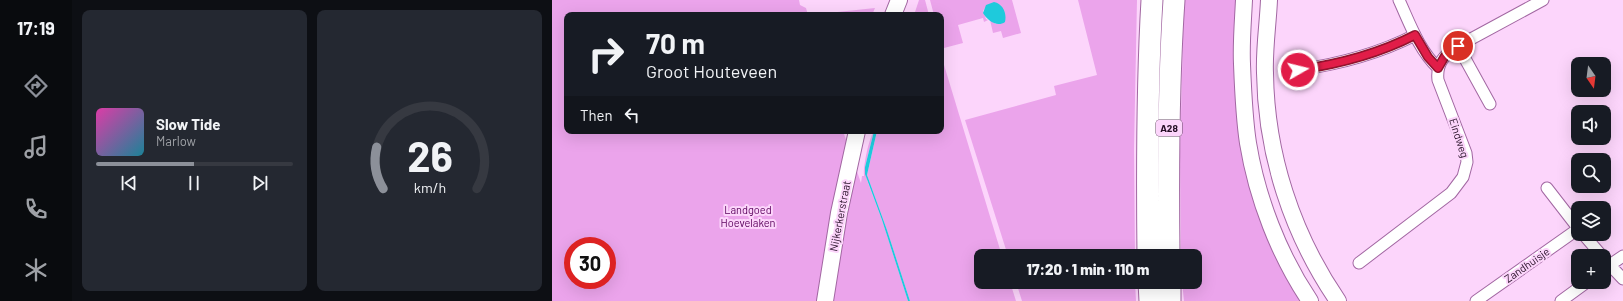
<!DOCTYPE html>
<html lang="en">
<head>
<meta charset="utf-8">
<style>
	body { margin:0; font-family:Barlow,sans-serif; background:#242831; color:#f1f3f6; height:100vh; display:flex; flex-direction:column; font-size:15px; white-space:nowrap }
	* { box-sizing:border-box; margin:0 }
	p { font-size:13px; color:#9ea1a6 }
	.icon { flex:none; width:22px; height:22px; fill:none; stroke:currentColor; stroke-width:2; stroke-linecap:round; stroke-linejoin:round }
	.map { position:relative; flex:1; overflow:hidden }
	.details { display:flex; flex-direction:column; gap:10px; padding:10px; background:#0d0f14; width:480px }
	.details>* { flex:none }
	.hud { position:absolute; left:12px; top:12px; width:380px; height:122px; border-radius:8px; box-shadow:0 4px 16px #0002; background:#171b24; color:#f1f3f6; overflow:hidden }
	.needle { width:26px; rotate:166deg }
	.tools { position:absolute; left:1019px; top:57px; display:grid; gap:8px }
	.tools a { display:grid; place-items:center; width:40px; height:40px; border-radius:8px; background:#171b24; box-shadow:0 4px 16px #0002; font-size:20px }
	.speed { position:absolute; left:12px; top:237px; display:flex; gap:8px; font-size:20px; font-weight:700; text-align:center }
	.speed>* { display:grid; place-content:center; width:52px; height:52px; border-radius:50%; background:#171b24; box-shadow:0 4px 16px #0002; line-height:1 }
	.speed .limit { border:6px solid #d22; background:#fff; color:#111 }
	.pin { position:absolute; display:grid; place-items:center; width:34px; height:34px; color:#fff; margin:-17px; border:2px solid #fff; border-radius:50%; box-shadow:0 1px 4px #0007 }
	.me { position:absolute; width:44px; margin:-22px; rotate:82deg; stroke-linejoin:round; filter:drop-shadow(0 0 3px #0008) }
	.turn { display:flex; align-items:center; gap:14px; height:84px; padding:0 16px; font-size:18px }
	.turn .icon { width:52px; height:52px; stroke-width:2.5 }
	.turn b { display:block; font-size:28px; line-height:34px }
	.then { display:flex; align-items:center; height:38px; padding:0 16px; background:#0003; gap:8px; font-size:15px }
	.details .widget { flex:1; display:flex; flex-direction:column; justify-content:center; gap:6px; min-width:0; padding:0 14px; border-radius:8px; background:#242831 }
	.details .dial { align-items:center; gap:0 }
	.dial svg { height:104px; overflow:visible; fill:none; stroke:#363941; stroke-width:7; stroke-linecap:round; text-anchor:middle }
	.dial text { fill:#f1f3f6; stroke:none }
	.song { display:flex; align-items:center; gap:12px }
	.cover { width:48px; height:48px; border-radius:6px; background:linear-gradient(135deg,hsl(320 70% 55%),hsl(190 70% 35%)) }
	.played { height:4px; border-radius:2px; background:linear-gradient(90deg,#8c9099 50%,#363941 50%) }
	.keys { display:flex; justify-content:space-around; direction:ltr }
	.details .tiles { flex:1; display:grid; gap:10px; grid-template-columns:repeat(2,1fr) }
	.trip { position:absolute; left:422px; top:249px; width:228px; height:40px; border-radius:8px; background:#171b24; box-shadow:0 4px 16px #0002; font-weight:800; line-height:40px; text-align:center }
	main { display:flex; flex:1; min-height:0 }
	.menu { display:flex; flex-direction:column; width:72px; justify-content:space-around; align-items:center; background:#090b0e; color:#9ea1a6 }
	.menu .icon { width:28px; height:28px }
	.menu .current { color:#8c9099 }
	.menu b { font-size:18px; color:#f1f3f6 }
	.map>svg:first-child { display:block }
	.green { fill:#eba4eb; fill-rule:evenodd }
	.water { fill:#1ecadc }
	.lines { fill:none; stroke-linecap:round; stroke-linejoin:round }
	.minor-casing { stroke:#a267a2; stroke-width:13 }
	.secondary-casing { stroke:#a267a2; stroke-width:18 }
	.motorway-casing { stroke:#a267a2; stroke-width:23 }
	.minor { stroke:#fff; stroke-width:11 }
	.secondary { stroke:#fff; stroke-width:16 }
	.motorway { stroke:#fff; stroke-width:21 }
	.route-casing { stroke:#92132f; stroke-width:10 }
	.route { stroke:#e11d48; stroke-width:7 }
	.labels { text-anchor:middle; stroke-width:4; stroke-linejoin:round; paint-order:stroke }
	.shield { fill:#fcd5fb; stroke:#674b67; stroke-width:1 }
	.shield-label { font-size:10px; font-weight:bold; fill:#271027 }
	.street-label { font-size:11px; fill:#271027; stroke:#fcd5fb }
	.park-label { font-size:11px; fill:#5a015c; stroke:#fcd5fb }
</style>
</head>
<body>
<main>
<nav class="menu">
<b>17:19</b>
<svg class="icon current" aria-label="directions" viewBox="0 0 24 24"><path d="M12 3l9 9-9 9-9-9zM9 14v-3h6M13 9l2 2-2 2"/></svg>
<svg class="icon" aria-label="music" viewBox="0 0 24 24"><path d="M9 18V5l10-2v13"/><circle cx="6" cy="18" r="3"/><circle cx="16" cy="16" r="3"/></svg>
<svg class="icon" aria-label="phone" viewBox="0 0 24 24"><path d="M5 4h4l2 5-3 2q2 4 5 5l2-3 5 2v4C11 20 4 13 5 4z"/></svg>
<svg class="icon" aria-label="climate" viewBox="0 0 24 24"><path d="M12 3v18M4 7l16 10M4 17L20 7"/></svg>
</nav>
<section class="details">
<div class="tiles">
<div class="widget">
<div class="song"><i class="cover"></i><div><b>Slow Tide</b><p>Marlow</p></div></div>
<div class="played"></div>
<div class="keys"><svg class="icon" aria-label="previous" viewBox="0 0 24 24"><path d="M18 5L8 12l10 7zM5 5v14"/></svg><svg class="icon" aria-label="pause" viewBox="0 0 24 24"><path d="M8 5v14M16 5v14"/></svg><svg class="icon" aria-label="next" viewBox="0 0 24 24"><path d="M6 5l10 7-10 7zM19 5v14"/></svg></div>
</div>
<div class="widget dial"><svg viewBox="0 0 100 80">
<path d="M14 69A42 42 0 1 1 86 69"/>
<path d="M14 69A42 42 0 0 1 9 37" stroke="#8c9099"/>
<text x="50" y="56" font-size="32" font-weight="700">26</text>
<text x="50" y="72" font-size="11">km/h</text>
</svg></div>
</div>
</section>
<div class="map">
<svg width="1071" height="301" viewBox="0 0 1071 301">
	<rect width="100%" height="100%" fill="#fcd5fb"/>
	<!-- green -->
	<path class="green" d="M0,0H247L248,5L254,8L256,15H15V131H291L309,183L310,176H312C311,166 317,138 322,131L313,167L315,180L330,220L356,301H0ZM21,246H55V280H21Z
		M367,0H373L377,15H362Z
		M378,0H460L469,33L451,38L449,31L441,33L438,20L444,24L453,15C449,4 437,0 431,11L434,19L436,20L432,22L431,18L406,25L411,43L392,48L389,37V15H382Z
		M526,0H585L582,149L583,256H456L413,120L504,95L502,86L545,75Z
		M632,0H689L688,89L737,277L747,301H632L630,282H643V256H629L628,153Z
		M323,8L320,15H277L276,13Z
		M389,55L450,256H429V282H458L464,301H358L335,230L315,175L325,131H389Z
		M464,282H583L584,301H470Z"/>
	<!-- water -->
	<path class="water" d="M442,2C451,4 455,13 453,22C445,28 435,20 431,13L434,5Z
		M322,131H325L315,175L335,230L358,301H356L330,220L313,174V167Z"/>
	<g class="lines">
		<defs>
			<path id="minor" d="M847,0C858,24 867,50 886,68
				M906,46L938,104
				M746,70C788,64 826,54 863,35
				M995,188L1026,228
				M1031,234L1050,256
				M1052,259L1071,279
				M807,263L899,193L911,177L915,162L914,153L886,80C884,63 893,54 906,46L991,0
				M1052,269L1071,256
				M924,301L1026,229
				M1009,301L1035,282"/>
			<path id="secondary" d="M692,0C691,21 689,43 690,64C691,90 692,117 696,143C705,198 727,255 758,301
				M717,0C716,24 712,49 713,73C714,154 740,234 786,301
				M341,15L347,0
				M273,301L287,213L305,131"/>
			<path id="motorway" d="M596,256C595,171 595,85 600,0
				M617,256C616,171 616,85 622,0
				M597,282L598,301
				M618,282V301"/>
		</defs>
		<!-- minor casing -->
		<use href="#minor" class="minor-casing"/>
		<!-- secondary casing -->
		<use href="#secondary" class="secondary-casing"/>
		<!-- motorway casing -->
		<use href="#motorway" class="motorway-casing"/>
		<!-- minor -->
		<use href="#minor" class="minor"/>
		<!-- secondary -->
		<use href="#secondary" class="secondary"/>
		<!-- motorway -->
		<use href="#motorway" class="motorway"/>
	</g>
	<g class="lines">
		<defs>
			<path id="route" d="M746,70C788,64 826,54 863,35L876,57L886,68L893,56L906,46"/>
		</defs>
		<!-- route casing -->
		<use href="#route" class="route-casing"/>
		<!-- route -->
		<use href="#route" class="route"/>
	</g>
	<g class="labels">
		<!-- shield labels -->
		<rect class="shield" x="604" y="120" width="26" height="16" rx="3"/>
		<g class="shield-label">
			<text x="617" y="132">A28</text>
		</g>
		<!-- street labels -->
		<g class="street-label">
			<text transform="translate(907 138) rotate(72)" y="4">Eindweg</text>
			<text transform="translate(288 216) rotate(-79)" y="4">Nijkerkerstraat</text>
			<text transform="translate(975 265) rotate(-35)" y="4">Zandhuisje</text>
		</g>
		<!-- park labels -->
		<g class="park-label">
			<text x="196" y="214">Landgoed<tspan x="196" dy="13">Hoevelaken</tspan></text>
		</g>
	</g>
</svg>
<div class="tools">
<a><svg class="needle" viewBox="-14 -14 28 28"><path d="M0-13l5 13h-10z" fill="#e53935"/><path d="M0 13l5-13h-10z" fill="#9ea1a6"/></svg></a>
<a><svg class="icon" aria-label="sound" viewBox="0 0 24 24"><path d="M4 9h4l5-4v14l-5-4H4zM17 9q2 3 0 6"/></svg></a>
<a><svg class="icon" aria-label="search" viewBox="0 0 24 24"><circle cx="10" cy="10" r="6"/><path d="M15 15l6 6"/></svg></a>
<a><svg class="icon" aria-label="layers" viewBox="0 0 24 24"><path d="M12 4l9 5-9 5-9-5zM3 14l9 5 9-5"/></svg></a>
<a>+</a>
</div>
<div class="speed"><div class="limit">30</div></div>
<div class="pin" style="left:906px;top:46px;background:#d93025"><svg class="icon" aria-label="arrive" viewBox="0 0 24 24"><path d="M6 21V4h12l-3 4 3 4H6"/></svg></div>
<svg class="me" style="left:746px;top:70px" viewBox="-20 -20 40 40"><circle r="17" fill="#e11d48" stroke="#fff" stroke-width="3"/><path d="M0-11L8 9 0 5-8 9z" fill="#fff"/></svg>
<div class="trip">17:20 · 1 min · 110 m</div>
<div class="hud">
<div class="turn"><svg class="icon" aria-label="right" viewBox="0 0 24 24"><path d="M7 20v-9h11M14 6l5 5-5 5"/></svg><div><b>70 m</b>Groot Houteveen</div></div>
<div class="then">Then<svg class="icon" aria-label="left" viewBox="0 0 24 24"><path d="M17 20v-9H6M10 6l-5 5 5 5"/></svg></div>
</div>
</div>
</main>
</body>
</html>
